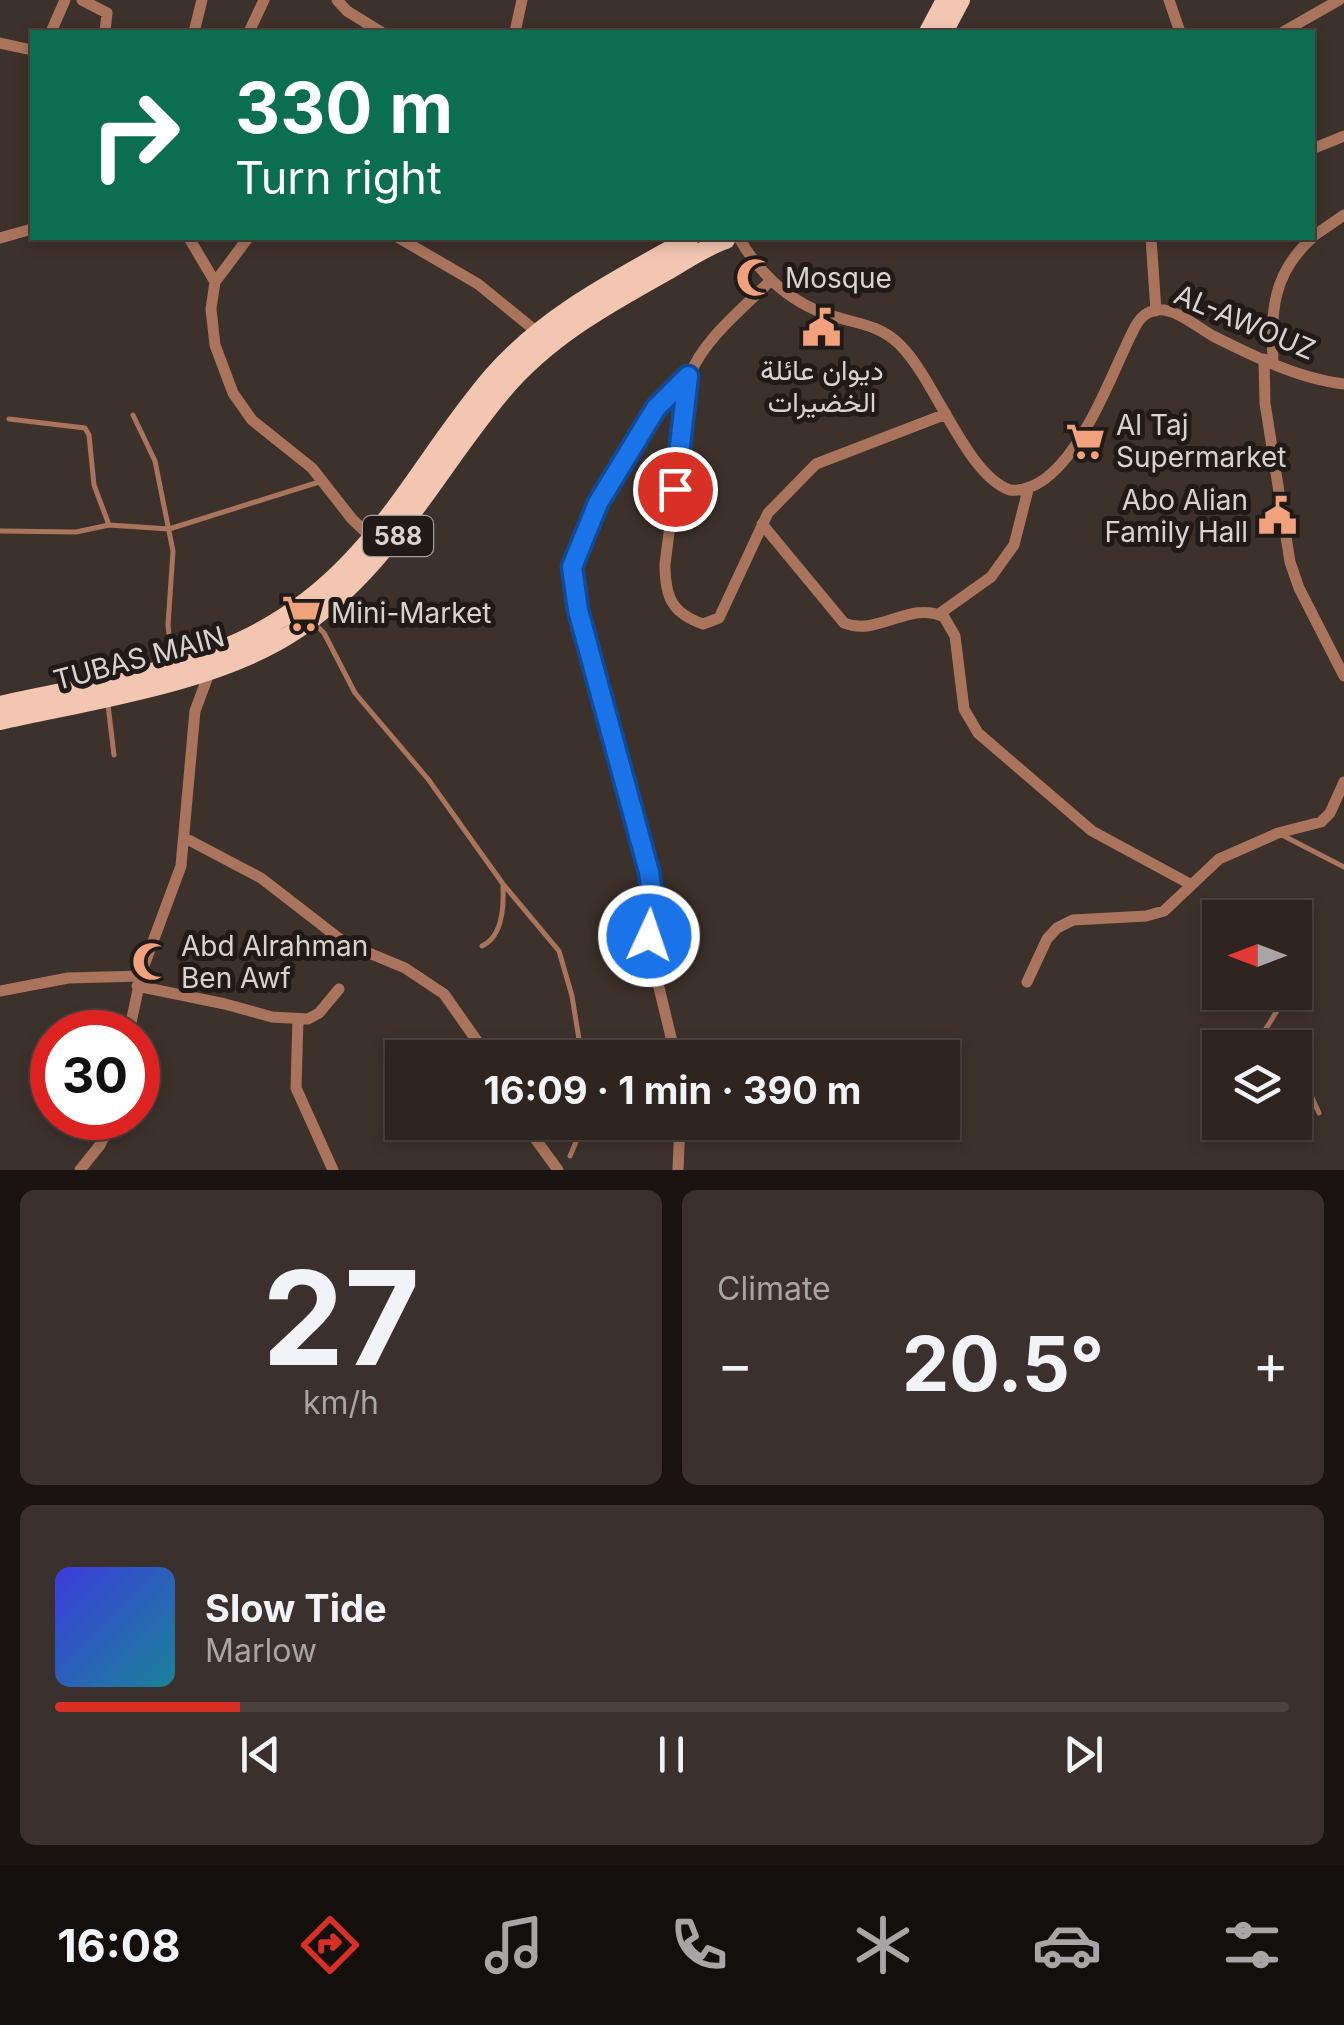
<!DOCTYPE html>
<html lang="en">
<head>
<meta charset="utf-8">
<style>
	body { margin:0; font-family:Inter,Vazirmatn,sans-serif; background:#3a312e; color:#f1f3f6; height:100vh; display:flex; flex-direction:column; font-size:38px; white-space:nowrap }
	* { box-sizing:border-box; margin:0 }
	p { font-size:32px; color:#a7a5a5 }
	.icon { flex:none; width:55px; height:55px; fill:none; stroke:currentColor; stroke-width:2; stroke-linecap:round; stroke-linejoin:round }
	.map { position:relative; height:1170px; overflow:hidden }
	.drawer { display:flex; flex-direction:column; gap:20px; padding:20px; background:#191412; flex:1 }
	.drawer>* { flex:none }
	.banner { position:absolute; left:30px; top:30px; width:1285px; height:210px; border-radius:0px; box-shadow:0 5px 15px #0003,0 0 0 2px #49423f; background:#0b6e4f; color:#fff; overflow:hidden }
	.needle { width:65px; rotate:270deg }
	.tools { position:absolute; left:1202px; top:900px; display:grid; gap:20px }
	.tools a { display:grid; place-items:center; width:110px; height:110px; border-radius:0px; background:#2e2521; box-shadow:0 5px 15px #0003,0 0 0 2px #49423f; font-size:50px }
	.speed { position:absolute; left:30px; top:1010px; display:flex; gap:20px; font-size:50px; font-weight:700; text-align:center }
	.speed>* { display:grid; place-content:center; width:130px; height:130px; border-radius:50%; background:#2e2521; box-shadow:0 5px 15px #0003,0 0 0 2px #49423f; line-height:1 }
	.speed .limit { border:15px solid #d22; background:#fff; color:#111 }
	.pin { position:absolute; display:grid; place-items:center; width:85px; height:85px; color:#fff; margin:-42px; border:5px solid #fff; border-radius:50%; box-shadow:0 2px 10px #0007 }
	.me { position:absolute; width:110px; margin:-55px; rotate:3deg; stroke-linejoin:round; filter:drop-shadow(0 0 8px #0008) }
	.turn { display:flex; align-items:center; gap:35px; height:210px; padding:0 40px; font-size:45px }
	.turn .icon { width:130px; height:130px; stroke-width:2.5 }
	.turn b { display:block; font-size:70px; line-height:85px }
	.big { font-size:75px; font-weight:700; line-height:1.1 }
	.drawer .tile { flex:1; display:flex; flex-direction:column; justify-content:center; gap:15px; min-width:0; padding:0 35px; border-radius:15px; background:#3a312e }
	.drawer .dial { align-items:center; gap:0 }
	.dial b { font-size:130px; line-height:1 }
	.song { display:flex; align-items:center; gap:30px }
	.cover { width:120px; height:120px; border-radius:15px; background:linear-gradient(135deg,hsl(240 70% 55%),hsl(190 70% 35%)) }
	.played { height:10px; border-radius:5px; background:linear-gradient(90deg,#d93025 15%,#49423f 15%) }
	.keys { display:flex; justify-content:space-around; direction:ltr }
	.heat { display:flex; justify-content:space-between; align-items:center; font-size:55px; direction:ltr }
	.drawer .tiles { flex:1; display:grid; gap:20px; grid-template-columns:1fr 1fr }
	.tile:last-child { grid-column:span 2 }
	.trip { position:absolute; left:385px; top:1040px; width:575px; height:100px; border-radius:0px; background:#2e2521; box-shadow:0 5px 15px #0003,0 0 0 2px #49423f; font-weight:700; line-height:100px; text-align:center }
	.dock { display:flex; height:160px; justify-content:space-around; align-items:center; background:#120f0d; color:#a7a5a5 }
	.dock .icon { width:70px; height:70px }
	.dock .on { color:#d93025 }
	.dock b { font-size:45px; color:#f1f3f6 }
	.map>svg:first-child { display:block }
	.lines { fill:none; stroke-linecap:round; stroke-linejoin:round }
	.service { stroke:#a9745b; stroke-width:5 }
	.minor { stroke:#a9745b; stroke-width:11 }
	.primary { stroke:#f2c6b1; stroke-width:18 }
	.route-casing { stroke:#114b97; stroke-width:25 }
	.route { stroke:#1a73e8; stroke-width:18 }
	.labels { text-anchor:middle; stroke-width:10; stroke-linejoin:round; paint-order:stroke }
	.shield { fill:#201b18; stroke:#a29b98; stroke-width:2.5 }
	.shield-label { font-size:25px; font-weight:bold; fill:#dad2cf }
	.poi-label { font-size:28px; fill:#dad2cf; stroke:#201b18; text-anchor:start }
	.street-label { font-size:28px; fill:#dad2cf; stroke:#201b18 }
</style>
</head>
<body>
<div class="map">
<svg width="1344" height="1170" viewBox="0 0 1344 1170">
	<rect width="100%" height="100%" fill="#3d312c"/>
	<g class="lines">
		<!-- service -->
		<path class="service" d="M133,415L155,461L173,551L168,625L172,661
			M9,419L85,428L89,435L94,485L109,525L169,529L319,482
			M0,531L76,532L109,525
			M313,622L324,633L355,693L428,779L503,884L559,951L572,996L582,1058
			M108,705L114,755
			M1280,834L1344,867
			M482,946C502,937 504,909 503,887
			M1238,1004L1273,999L1280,1006L1262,1035
			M1309,1079V1091L1319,1113
			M570,1156L579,1135L581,1122"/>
		<!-- minor -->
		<path class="minor" d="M82,0L107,13L105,32
			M337,0L347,11L381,32
			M1169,0L1180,32
			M51,32L65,0
			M194,32L202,0
			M249,32L264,0
			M515,32L522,0
			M1283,32L1339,0
			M0,43L32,50
			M1312,149L1344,136
			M1312,237L1344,215
			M0,238L32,229
			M189,238L215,282L211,309L215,345L233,393L252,420L312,468L352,519L376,542
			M399,238L478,284L537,332
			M739,238C758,271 786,299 823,313C850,323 879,323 900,345C935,379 966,475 1010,490C1071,495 1110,375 1134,329C1139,319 1145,312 1157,310C1176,308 1197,327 1213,336C1253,356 1299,379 1344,384
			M1151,238L1156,311
			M771,280C743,309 703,339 689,377L665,564C665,596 671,613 703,624L719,618L768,513L816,464L946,414
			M215,282L248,238
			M1264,359L1265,403L1290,562L1299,588L1344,676
			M1273,362C1271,311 1272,274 1312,238
			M762,524L844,623C878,637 910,600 944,617L955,636L964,709L978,733L1092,831L1190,884
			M939,614L991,577L1014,545L1028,490
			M185,838L261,878L345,943L405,968L444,994L489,1058
			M1027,982L1047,939L1057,928L1073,920L1146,916L1164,911L1219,859L1278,833L1321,822L1330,813L1344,782
			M137,986L225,1004L272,1017L308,1019L319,1013L339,989
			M0,991L68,978L141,976
			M298,1019L296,1088L333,1170
			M129,1032L142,971L181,866L195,711L211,668
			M676,1058L649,946L653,900L649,872L578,611L573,567L598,503L656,407L689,377
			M523,1122L558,1170
			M80,1170L100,1145L113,1118
			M678,1170L680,1122"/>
		<!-- primary -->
		<path class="primary" d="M928,32L945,0
			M944,32L961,0
			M0,705C89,685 196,671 274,623C378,561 418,462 493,375C547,313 620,278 690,238
			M0,721C89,701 213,683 289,635C388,572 430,478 502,392C547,338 605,306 666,272C685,261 705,247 726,240"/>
	</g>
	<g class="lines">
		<defs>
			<path id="route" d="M649,936L653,900L649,872L578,610L572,567L598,503L656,408L688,376L675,489"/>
		</defs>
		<!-- route casing -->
		<use href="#route" class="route-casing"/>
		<!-- route -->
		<use href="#route" class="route"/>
	</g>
	<!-- icons -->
	<defs>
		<symbol id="mosque-bare" viewBox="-9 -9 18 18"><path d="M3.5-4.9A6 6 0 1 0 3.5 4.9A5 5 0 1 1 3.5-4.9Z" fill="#f1a17b" stroke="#201b18" stroke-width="2.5" paint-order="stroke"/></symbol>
		<symbol id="civic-bare" viewBox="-9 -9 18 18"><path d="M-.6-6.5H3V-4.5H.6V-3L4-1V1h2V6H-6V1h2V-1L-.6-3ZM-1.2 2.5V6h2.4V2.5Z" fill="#f1a17b" stroke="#201b18" stroke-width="2.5" paint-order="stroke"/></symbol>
		<symbol id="supermarket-bare" viewBox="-9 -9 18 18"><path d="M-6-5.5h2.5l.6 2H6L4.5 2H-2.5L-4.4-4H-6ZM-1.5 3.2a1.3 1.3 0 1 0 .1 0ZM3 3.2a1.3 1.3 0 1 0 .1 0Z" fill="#f1a17b" stroke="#201b18" stroke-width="2.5" paint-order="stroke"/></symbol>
	</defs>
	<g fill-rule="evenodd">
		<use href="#mosque-bare" x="728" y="250" width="55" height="55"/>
		<use href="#civic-bare" x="794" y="300" width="55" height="55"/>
		<use href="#supermarket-bare" x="1058" y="414" width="55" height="55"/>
		<use href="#civic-bare" x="1250" y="488" width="55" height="55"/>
		<use href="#supermarket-bare" x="274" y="586" width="55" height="55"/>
		<use href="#mosque-bare" x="124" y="934" width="55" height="55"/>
	</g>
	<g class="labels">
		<!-- shield labels -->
		<rect class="shield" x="363" y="516" width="70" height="40" rx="8"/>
		<g class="shield-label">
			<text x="398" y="545">588</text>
		</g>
		<!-- poi labels -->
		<g class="poi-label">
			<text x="785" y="288">Mosque</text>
			<text x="822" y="380" text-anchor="middle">ديوان عائلة<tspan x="822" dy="32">الخضيرات</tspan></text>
			<text x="1116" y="435">Al Taj<tspan x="1116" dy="32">Supermarket</tspan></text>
			<text x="1248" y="510" text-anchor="end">Abo Alian<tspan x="1248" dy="32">Family Hall</tspan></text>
			<text x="331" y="623">Mini-Market</text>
			<text x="181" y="956">Abd Alrahman<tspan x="181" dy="32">Ben Awf</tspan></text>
		</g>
		<!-- street labels -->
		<g class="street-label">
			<text transform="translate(1245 322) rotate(23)" y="10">AL-AWOUZ</text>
			<text transform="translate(139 658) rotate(-15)" y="10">TUBAS MAIN</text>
		</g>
	</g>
</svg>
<div class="tools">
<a><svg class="needle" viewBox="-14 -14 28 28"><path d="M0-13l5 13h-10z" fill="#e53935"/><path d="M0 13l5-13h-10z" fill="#a7a5a5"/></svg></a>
<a><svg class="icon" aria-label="layers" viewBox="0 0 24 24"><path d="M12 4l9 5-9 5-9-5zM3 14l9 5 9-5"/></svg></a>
</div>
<div class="speed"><div class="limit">30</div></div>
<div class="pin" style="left:675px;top:489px;background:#d93025"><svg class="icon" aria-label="arrive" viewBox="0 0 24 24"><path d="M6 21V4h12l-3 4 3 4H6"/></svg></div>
<svg class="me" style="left:649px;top:936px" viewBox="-20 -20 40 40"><circle r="17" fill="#1a73e8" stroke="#fff" stroke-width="3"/><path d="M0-11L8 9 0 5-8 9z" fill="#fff"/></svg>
<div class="trip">16:09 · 1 min · 390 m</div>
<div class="banner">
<div class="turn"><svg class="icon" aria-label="right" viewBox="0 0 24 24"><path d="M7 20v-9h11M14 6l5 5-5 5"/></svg><div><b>330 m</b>Turn right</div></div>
</div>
</div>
<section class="drawer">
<div class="tiles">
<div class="tile dial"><b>27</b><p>km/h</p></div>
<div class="tile"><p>Climate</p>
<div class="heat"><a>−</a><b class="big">20.5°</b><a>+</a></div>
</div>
<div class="tile">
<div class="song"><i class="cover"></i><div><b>Slow Tide</b><p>Marlow</p></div></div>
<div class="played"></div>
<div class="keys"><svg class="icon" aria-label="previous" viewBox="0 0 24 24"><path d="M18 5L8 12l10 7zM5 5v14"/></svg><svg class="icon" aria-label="pause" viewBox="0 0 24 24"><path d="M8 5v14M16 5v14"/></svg><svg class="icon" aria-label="next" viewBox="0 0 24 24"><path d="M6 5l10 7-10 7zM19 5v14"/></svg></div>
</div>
</div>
</section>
<nav class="dock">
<b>16:08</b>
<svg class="icon on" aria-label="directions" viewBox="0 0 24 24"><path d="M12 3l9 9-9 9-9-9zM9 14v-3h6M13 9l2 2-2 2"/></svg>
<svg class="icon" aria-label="music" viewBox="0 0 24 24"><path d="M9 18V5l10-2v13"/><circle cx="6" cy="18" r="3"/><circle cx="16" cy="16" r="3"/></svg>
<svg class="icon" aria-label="phone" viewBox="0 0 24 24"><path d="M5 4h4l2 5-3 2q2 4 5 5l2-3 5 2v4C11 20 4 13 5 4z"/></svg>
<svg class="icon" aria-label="climate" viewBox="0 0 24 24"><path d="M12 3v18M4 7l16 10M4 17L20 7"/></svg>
<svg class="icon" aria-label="car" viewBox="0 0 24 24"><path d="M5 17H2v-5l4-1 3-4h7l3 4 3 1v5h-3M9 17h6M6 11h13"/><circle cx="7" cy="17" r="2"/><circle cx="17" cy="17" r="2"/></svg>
<svg class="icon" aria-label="filters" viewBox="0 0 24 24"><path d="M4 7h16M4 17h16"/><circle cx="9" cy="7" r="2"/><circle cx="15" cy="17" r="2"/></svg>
</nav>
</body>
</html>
